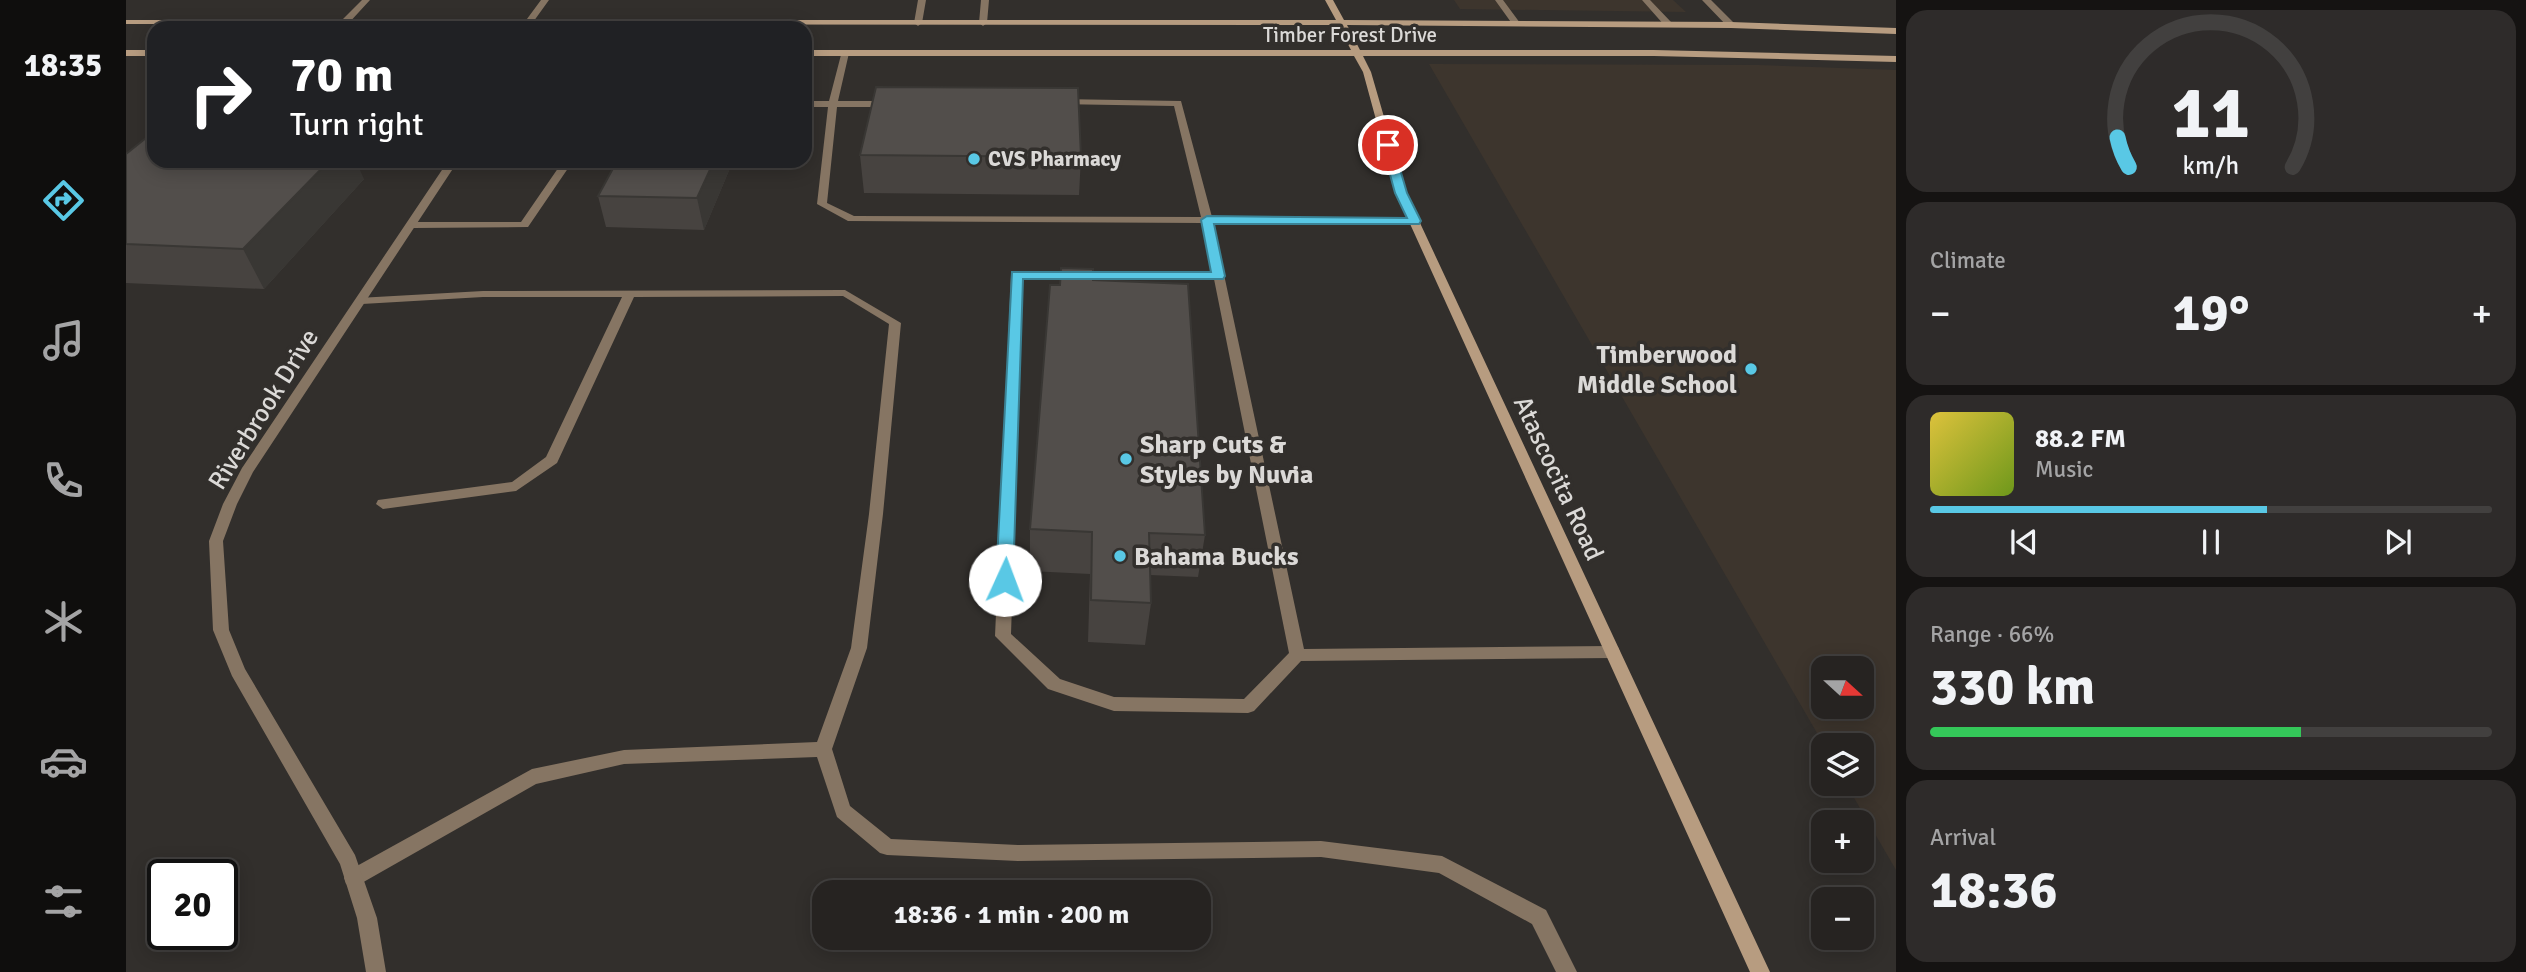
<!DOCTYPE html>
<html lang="en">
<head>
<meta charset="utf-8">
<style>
	body { margin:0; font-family:Signika,sans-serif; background:#2e2b2a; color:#f1f3f6; height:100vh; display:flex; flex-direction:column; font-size:26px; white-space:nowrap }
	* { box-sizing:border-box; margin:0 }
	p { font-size:23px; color:#a4a4a5 }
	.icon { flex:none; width:38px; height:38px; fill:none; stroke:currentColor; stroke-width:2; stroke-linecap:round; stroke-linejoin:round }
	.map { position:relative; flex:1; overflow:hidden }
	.details { display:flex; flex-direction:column; gap:10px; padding:10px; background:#151312; width:630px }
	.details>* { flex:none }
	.guide { position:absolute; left:21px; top:21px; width:665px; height:147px; border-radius:21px; box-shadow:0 4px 18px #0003,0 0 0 2px #42403f; background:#202124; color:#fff; overflow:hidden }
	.needle { width:46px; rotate:111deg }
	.buttons { position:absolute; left:1685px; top:656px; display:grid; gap:14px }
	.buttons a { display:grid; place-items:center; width:63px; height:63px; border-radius:14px; background:#262321; box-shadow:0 4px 18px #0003,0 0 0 2px #42403f; font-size:35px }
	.speed { position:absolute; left:21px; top:859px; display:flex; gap:14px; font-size:35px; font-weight:700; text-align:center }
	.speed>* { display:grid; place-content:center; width:91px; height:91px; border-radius:50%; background:#262321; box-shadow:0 4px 18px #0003,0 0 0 2px #42403f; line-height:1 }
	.speed .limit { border:4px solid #111; border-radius:10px; background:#fff; color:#111 }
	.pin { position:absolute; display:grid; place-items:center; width:60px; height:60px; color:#fff; margin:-30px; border:4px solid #fff; border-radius:50%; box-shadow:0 2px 7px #0007 }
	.me { position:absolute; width:77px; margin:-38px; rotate:2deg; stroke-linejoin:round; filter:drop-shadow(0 0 5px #0008) }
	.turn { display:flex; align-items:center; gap:24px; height:147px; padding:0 28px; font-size:32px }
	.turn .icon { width:91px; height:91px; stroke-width:2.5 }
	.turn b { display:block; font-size:49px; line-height:60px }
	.big { font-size:52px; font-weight:700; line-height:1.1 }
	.details .widget { flex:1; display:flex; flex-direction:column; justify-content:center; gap:10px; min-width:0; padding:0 24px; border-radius:21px; background:#2e2b2a }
	.details .dial { align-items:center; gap:0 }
	.dial svg { height:182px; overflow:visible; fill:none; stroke:#42403f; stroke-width:7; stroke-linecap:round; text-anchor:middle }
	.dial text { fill:#f1f3f6; stroke:none }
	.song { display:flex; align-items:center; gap:21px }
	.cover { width:84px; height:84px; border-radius:10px; background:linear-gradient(135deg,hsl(50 70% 55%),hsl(80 70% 35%)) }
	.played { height:7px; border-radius:4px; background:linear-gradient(90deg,#59c8e5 60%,#42403f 60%) }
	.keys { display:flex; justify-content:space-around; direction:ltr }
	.heat { display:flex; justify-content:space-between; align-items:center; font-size:38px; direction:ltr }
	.charge { height:10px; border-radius:5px; background:linear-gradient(90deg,#34c759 66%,#42403f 0) }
	.trip { position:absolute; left:686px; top:880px; width:399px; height:70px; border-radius:21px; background:#262321; box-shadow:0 4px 18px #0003,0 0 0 2px #42403f; font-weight:700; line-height:70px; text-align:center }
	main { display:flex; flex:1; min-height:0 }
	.tab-bar { display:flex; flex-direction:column; width:126px; justify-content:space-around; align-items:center; background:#0f0e0d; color:#a4a4a5 }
	.tab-bar .icon { width:49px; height:49px }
	.tab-bar .current { color:#59c8e5 }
	.tab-bar b { font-size:32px; color:#f1f3f6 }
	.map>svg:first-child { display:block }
	.built { fill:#3d352d; fill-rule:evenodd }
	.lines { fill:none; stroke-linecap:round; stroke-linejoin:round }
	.service { fill:#867563; fill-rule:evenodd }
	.minor { fill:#867563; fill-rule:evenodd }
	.secondary { fill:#b79c80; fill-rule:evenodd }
	.wall { fill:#474340 }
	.shaded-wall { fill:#393734 }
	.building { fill:#524e4b; stroke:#393734; stroke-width:2 }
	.route { fill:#59c8e5; stroke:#3a8295; stroke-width:2 }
	.poi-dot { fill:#59c8e5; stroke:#322f2c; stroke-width:2.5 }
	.labels { text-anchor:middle; stroke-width:7; stroke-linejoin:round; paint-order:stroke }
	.far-street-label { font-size:21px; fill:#dbd9d7; stroke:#322f2c }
	.far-poi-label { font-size:21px; font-weight:bold; fill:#dbd9d7; stroke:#322f2c; text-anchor:start }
	.poi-label { font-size:26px; font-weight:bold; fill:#dbd9d7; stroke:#322f2c; text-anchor:start }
	.street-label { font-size:26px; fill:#dbd9d7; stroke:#322f2c }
</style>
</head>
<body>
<main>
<nav class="tab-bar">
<b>18:35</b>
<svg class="icon current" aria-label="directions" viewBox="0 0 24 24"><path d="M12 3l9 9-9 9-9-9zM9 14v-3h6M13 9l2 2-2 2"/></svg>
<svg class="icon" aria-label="music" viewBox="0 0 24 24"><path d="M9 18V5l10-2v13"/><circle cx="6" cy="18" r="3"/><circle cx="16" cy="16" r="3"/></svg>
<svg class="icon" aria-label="phone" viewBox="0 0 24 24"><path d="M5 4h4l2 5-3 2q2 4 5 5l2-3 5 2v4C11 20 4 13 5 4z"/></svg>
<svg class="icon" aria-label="climate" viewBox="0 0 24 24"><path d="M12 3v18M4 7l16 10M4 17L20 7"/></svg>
<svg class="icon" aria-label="car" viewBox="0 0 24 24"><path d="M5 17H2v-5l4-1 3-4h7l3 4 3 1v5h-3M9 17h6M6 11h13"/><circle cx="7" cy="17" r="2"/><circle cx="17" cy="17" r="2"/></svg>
<svg class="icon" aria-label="filters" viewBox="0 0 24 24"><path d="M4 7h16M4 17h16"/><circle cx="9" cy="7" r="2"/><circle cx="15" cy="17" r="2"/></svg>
</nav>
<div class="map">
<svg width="1770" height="972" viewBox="0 0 1770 972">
	<rect width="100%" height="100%" fill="#322f2c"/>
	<!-- built -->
	<path class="built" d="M1328,0H1547L1560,12L1334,9Z
		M1303,64L1632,65L1770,70V870L1720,784H1736V746L1698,745ZM1698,668H1736V707H1698Z"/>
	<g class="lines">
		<!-- service -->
		<path class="service" d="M236,0H244L221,25H215V21Z
			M415,0H423L405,25H399L398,23Z
			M792,0H800L796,23L792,26L788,23Z
			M855,0H863L861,23L857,26L853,23Z
			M1369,0H1377L1394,23L1393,25H1387Z
			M1516,0H1524L1545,22V26H1539Z
			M1576,0H1585L1608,23V27H1602Z
			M716,51L723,53L712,101H763L768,104L763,107H711L701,203L728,216L1075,217L1048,106L930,104V100L933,99L1055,101L1086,217L1292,219L1293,221L1288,224L1087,223L1178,649L1486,646L1492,647L1494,652L1492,657L1486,658L1175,661L1128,711L1122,713L988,711L922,689L869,636L885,275L891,272L1086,273L1076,223L722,221L691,204L702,107H679V101H703ZM897,278L1088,279L1163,653L1118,699L988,697L934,679L885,634Z
			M437,161H447L402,227L287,228L282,225L287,222H395Z
			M719,290L775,323L757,514L741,648L706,749L724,806L765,839L892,845L1195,841L1316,856L1420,910L1451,972H1430L1406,924L1313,873L1195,857L892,861L761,855L754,853L711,817L691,757L498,764L410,784L234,884L227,887L220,884L218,878L220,872L406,769L498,750L691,742L725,648L743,514L763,324L717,296L508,297L431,463L390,491L257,509L250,504L252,500L386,482L420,457L496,297H357L236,304L232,302V298L357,291Z"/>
		<!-- minor -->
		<path class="minor" d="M322,161H332L127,472L111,504L97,541L103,630L119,669L229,855L251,918L260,972H240L231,918L214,864L106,676L87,630L83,541L97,504L116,468Z"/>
		<!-- secondary -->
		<path class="secondary" d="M1199,0H1207L1218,20L1605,22L1770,28V34L1605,28L1221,25L1234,50H1528L1770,56V62L1528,56H1237L1245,72L1280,193L1644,972H1624L1270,193L1237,72L1228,56H679V50H1225L1212,25L0,24V20H1210Z
			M0,50H28V56H0Z"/>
	</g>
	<!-- wall -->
	<path class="wall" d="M0,154L238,179L138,289L0,283Z
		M734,155L955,157L953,195L738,193Z
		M607,161L578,230L480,227L472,196Z
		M967,280L1079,535L1072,577L1024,575L1025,603L1019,645L962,642L964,574L904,571V529L934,285Z"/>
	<!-- shaded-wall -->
	<path class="shaded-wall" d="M203,161H230L238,179L138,289L117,249Z
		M588,161H607L578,230L571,198Z"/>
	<!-- building -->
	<path class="building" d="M750,87L952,88L955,157L734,155Z
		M20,138H28V161H203L117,249L0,244V154Z
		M491,161H588L571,198L472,196Z
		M935,268L967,269V280L1062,284L1079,535L1023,533L1025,603L965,600L966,532L904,529L924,285H934Z"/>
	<!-- route -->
	<path class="route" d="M1262,142L1267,145L1281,193L1295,221L1293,224H1088L1099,276L1097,279H897L887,580L885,585H873L870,580L886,272H1085L1075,220L1081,216L1281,218L1269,193L1256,145Z"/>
	<!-- markers -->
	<g class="poi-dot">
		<circle cx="848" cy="159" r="7"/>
		<circle cx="1625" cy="369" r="7"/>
		<circle cx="1000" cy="459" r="7"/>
		<circle cx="994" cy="556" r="7"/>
	</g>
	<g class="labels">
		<!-- far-street labels -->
		<g class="far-street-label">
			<text x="1224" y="42">Timber Forest Drive</text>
		</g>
		<!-- far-poi labels -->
		<g class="far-poi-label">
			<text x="862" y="166">CVS Pharmacy</text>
		</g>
		<!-- poi labels -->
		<g class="poi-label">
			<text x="1611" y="363" text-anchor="end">Timberwood<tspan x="1611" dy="30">Middle School</tspan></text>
			<text x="1014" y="453">Sharp Cuts &amp;<tspan x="1014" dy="30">Styles by Nuvia</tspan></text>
			<text x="1008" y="565">Bahama Bucks</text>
		</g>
		<!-- street labels -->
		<g class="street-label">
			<text transform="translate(137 409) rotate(-58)" y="9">Riverbrook Drive</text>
			<text transform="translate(1433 478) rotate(65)" y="9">Atascocita Road</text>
		</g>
	</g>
</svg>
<div class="buttons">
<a><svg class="needle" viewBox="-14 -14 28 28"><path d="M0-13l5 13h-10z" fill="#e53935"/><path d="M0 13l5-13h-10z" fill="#a4a4a5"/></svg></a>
<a><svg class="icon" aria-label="layers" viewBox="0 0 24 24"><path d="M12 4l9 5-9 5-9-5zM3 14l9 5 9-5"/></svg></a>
<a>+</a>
<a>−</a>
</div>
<div class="speed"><div class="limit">20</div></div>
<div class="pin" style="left:1262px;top:145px;background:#d93025"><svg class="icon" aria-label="arrive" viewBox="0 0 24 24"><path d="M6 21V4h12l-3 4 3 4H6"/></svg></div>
<svg class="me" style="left:879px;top:580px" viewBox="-20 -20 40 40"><circle r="19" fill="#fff"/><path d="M0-13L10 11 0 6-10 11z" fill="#59c8e5"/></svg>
<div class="trip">18:36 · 1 min · 200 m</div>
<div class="guide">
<div class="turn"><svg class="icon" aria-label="right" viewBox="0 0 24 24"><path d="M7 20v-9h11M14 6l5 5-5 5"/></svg><div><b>70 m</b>Turn right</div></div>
</div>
</div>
<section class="details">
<div class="widget dial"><svg viewBox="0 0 100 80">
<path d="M14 69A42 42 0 1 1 86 69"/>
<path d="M14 69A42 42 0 0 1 9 56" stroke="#59c8e5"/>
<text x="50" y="56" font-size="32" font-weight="700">11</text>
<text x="50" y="72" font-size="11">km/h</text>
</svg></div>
<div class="widget"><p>Climate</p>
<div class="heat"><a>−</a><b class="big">19°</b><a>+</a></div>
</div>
<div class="widget">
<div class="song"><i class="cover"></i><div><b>88.2 FM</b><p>Music</p></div></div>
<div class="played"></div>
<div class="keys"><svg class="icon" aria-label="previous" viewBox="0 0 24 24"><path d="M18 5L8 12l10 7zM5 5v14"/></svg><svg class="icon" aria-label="pause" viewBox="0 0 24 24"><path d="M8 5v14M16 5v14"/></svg><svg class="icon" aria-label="next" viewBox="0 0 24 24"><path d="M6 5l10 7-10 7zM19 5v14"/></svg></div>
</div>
<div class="widget"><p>Range · 66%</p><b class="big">330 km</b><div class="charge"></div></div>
<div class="widget"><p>Arrival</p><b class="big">18:36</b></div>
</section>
</main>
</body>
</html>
